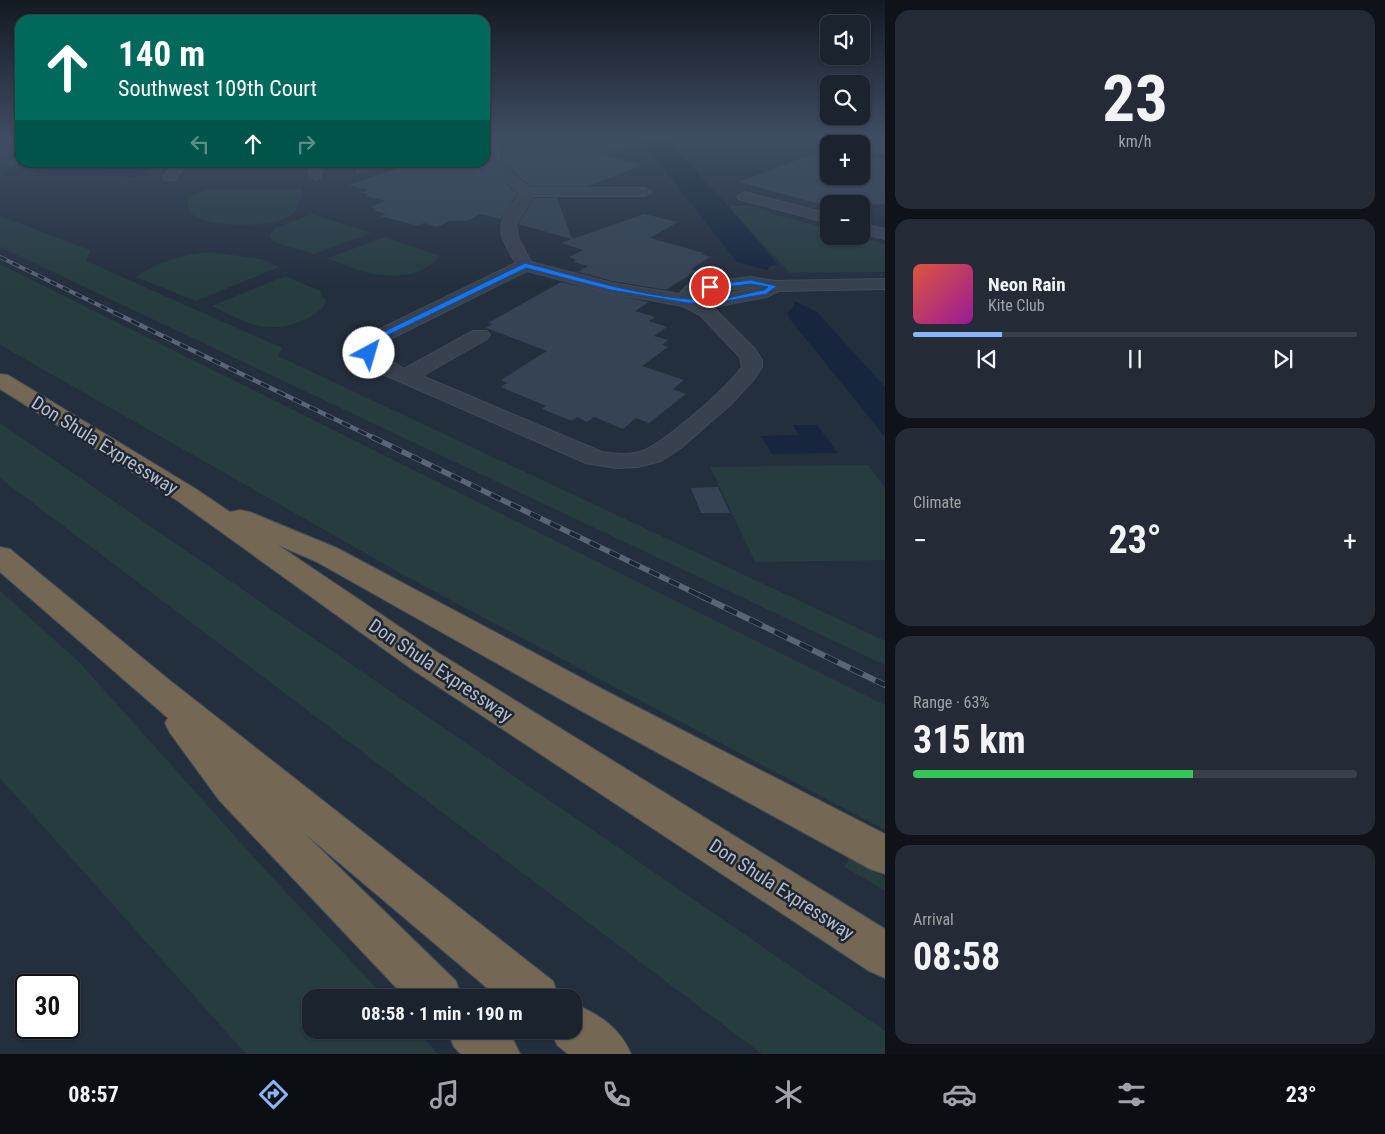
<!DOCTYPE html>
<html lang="en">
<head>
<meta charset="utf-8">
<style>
	body { margin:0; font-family:"Roboto Condensed",sans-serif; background:#242b36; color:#f1f3f6; height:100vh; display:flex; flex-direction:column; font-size:19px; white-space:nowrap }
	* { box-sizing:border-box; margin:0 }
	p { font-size:16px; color:#a0a4aa }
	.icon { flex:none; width:28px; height:28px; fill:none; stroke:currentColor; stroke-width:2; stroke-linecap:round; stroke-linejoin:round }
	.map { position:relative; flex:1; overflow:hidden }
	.details { display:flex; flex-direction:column; gap:10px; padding:10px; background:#0f1319; width:500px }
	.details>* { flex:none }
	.hud { position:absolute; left:15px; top:15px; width:475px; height:152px; border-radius:15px; box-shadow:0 1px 4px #0004,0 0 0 1px #39404a; background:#00695c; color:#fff; overflow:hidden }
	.controls { position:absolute; left:820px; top:15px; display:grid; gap:10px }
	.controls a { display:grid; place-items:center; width:50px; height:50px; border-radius:10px; background:#1b232e; box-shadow:0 1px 4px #0004,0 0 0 1px #39404a; font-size:25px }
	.speed { position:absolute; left:15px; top:974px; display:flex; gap:10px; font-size:25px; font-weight:700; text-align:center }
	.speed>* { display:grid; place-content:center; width:65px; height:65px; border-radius:50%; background:#1b232e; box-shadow:0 1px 4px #0004,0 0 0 1px #39404a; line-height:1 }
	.speed .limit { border:2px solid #111; border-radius:8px; background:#fff; color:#111 }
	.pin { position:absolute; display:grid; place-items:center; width:42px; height:42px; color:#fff; margin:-21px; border:2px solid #fff; border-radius:50%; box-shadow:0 1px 5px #0007 }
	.me { position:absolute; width:55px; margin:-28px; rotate:39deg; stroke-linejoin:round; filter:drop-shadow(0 0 4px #0008) }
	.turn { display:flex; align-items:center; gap:18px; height:105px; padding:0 20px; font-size:22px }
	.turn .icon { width:65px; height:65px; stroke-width:2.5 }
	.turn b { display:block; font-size:35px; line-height:42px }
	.lanes { display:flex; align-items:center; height:48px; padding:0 20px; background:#0003; justify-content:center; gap:25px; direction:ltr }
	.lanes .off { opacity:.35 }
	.big { font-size:38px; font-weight:700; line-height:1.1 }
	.details .tile { flex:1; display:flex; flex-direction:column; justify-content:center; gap:8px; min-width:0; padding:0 18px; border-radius:15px; background:#242b36 }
	.details .dial { align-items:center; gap:0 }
	.dial b { font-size:65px; line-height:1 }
	.song { display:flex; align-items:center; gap:15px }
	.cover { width:60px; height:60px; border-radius:8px; background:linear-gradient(135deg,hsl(10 70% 55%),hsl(300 70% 35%)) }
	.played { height:5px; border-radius:2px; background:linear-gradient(90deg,#8ab4f8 20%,#39404a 20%) }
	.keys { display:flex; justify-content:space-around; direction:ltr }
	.heat { display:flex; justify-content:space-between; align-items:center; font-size:28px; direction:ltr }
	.charge { height:8px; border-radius:4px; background:linear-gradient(90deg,#34c759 63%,#39404a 0) }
	.trip { position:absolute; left:302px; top:989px; width:280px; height:50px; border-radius:15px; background:#1b232e; box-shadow:0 1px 4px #0004,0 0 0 1px #39404a; font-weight:700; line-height:50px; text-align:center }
	.dock { display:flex; height:80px; justify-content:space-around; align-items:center; background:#0b0e12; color:#a0a4aa }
	.dock .icon { width:35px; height:35px }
	.dock .current { color:#8ab4f8 }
	.dock b { font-size:22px; color:#f1f3f6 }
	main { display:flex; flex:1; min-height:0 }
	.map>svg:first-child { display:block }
	.green { fill:#263c3f }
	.water { fill:#17263c }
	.building { fill:#364354 }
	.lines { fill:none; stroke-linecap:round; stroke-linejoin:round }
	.minor-casing { stroke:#414a57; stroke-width:2 }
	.highway-casing { stroke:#434c59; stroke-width:2 }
	.minor { fill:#38414e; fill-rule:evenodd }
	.highway { fill:#746855; fill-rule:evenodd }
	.rail-far3-casing { stroke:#5a6575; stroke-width:4 }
	.rail-far2-casing { stroke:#5a6575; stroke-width:4.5 }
	.rail-far1-casing { stroke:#5a6575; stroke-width:5.5 }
	.rail-casing { stroke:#5a6575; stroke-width:6 }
	.rail-far3 { stroke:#1d2633; stroke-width:2.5; stroke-dasharray:7; stroke-linecap:butt }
	.rail-far2 { stroke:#1d2633; stroke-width:3; stroke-dasharray:9; stroke-linecap:butt }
	.rail-far1 { stroke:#1d2633; stroke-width:4; stroke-dasharray:11; stroke-linecap:butt }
	.rail { stroke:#1d2633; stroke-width:4.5; stroke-dasharray:14; stroke-linecap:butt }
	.route { fill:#1a73e8; stroke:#114b97 }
	.labels { text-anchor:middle; stroke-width:5; stroke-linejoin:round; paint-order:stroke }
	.near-street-label { font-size:19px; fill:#b4bcc9; stroke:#1d2633 }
</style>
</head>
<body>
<main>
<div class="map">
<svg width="885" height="1054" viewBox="0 0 885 1054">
	<rect width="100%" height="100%" fill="#242f3e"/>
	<!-- green -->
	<path class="green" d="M0,139H20L22,163L7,168L10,170L0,177Z
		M209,189H303C300,201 298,212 286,218C268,228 174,231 189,197Z
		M728,206H752L776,215L829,229V236H856L885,244V272L790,273Z
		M312,214L371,233L314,254L273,242L270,236L274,229Z
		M0,216L90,250L86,261L282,348L278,356L885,641V665L0,247Z
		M385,237L440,256C412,289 361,274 328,258Z
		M210,252L261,259L279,267L196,301L136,277C159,261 182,255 210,252Z
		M0,264L885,705V830L409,578L0,345Z
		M285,276L320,291L326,302C321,312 311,317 302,321C265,336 244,321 212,306Z
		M0,423L885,1031V1054H762L0,478Z
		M868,465L885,488V560L755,562L710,467Z
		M0,591L80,663L267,872L385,997L311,998V1030H416L438,1054H246L0,778Z
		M849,858L885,877V891L845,867Z"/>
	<!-- water -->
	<path class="water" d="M640,139H666L728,206L777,264L770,266L767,270L737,262Z
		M40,163V162L158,163L143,175L134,177L46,174L33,172Z
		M794,301L817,312L885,387V437L789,318L787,313L794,306Z
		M793,425H817L838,453L772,454L761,436L799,435Z"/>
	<!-- building -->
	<path class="building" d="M540,139H631V144L600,154L640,164L637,165L641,166L588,186H530L503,163L502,151Z
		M829,150V176H861V154L885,159V204L827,206L739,182L821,151Z
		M485,156L488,166L517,194L501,219L481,214L466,221H450L437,227L424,223L418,226L380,216L386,214L373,210L377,209L370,207L386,201L365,196L368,194L361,193L368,190L349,185L409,164L441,169L463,162H485Z
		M534,198H557L572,239L518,224Z
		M644,214L678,222L650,238L704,253L701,254L710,257L691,269L696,271L666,290L612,281L578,272L588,266L573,262L576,260L569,257L583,250L561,243Z
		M561,282L649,302L635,311L655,317L649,321L667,327L654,336L668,340L662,345L668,347L642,366L684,380L673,389L686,394L649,423L636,418L623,429L594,417L587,422L577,417L572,421L542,409L546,406L501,387L507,383L501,380L547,351L486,328L493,324L488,323Z
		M718,487L730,513H701L691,488Z"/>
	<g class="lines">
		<defs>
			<path id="minor" d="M490,139H502L499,158L501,164L529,188H645L652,192L645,196H533L516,224L518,238L531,262L612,283L679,294L688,285L694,284L751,277L774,281L885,279V289L778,291L766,297L713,307L755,349L762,360V367L754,379L730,405L682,447L661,461L638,467L616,468L586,463L378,372L368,366L360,354L361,346L372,333L516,263C503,241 493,229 511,206C515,201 519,199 519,193L489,165L487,158ZM527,271L611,293L683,306L700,315L740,357L742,367C728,387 663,445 640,452C628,455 614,454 602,452L422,376L487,339L490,335L487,331H473L404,369L381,355V346L386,341ZM751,287L757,288L710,297L697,296L699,294Z
				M829,139H851L885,146V154L861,149V144H841Z
				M174,162H187L175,180H165L163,177Z
				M312,162H324L320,178L315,179L309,175Z
				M357,162H369L367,172H357Z
				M744,192L829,214V223L739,199L737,196Z
				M861,224L885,229V239L861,233Z"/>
			<path id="highway" d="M0,374L8,375L196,489L230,512L240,510L250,512L337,548L602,689L885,834V874L870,869L578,709L317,562L278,545L437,652L885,929V978L869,971L413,670L178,501L0,389Z
				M0,547L10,549L168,679L553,981L559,998H499L304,833L456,981L462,998H406L219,800L170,733L165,723L168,718L0,572Z
				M574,1004C599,1014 620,1028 631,1054H568L557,1045L551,1030H574Z
				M447,1030H506L512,1037L520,1054H461L454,1047Z"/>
		</defs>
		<!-- minor casing -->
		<use href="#minor" class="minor-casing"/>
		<!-- highway casing -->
		<use href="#highway" class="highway-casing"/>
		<!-- minor -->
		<use href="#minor" class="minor"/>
		<!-- highway -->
		<use href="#highway" class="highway"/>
		<defs>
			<path id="rail-far3" d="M0,257L117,314"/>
			<path id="rail-far2" d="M115,313L374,438"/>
			<path id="rail-far1" d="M372,437L701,596"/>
			<path id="rail" d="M699,595L885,685"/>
		</defs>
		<!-- rail-far3 casing -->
		<use href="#rail-far3" class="rail-far3-casing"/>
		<!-- rail-far2 casing -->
		<use href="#rail-far2" class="rail-far2-casing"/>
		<!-- rail-far1 casing -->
		<use href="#rail-far1" class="rail-far1-casing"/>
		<!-- rail casing -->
		<use href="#rail" class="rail-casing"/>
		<!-- rail-far3 -->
		<use href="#rail-far3" class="rail-far3"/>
		<!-- rail-far2 -->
		<use href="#rail-far2" class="rail-far2"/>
		<!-- rail-far1 -->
		<use href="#rail-far1" class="rail-far1"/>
		<!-- rail -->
		<use href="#rail" class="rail"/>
	</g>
	<!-- sky -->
	<linearGradient id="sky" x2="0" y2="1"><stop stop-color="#141a22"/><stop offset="0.48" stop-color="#3f4d63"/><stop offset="1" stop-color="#3f4d63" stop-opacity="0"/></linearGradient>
	<rect width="885" height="287" fill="url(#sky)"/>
	<!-- route -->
	<path class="route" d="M525,263C584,278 646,299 708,300C726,300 746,293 764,290L768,287L751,284L708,289L706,287L710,285L751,280L777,286L766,294L710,304L688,303L611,290L526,268L382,338L375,345L372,355L364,353L367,344L377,335Z"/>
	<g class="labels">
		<!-- near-street labels -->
		<g class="near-street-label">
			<text transform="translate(105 445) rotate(32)" y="7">Don Shula Expressway</text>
			<text transform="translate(441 670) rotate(34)" y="7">Don Shula Expressway</text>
			<text transform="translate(782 889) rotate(33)" y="7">Don Shula Expressway</text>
		</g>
	</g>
</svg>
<div class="controls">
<a><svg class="icon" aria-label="sound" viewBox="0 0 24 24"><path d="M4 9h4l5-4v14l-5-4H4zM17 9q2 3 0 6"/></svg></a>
<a><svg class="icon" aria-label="search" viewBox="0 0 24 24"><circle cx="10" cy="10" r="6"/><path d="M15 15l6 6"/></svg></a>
<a>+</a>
<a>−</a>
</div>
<div class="speed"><div class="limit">30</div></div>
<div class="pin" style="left:710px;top:287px;background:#d93025"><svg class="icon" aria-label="arrive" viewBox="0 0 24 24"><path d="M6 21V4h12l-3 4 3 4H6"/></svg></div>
<svg class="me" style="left:369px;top:353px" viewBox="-20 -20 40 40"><circle r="19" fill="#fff"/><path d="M0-13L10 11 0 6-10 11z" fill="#1a73e8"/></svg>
<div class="trip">08:58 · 1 min · 190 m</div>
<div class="hud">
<div class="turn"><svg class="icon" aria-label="ahead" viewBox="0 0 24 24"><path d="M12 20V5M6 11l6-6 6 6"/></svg><div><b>140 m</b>Southwest 109th Court</div></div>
<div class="lanes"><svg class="icon off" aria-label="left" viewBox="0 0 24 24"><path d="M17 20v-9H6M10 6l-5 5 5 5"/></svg><svg class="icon" aria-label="ahead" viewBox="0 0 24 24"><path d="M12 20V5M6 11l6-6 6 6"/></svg><svg class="icon off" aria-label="right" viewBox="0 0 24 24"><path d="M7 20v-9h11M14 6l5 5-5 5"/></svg></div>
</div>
</div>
<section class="details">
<div class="tile dial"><b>23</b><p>km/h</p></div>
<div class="tile">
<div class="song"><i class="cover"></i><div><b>Neon Rain</b><p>Kite Club</p></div></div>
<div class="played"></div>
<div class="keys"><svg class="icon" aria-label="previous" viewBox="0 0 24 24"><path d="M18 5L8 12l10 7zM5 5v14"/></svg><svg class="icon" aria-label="pause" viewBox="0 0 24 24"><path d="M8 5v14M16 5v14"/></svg><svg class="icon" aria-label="next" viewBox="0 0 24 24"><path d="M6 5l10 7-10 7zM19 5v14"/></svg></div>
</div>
<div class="tile"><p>Climate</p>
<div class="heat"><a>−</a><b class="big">23°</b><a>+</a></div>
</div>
<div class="tile"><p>Range · 63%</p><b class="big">315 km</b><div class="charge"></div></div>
<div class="tile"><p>Arrival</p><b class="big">08:58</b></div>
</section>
</main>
<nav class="dock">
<b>08:57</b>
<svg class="icon current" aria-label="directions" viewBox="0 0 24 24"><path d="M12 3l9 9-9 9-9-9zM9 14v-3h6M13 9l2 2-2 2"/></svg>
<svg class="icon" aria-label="music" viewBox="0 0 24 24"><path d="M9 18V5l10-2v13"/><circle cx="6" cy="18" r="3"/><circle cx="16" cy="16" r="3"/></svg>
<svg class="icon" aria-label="phone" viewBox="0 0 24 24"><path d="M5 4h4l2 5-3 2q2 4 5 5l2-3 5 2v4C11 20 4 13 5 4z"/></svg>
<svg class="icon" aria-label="climate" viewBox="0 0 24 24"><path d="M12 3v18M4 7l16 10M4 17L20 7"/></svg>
<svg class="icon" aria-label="car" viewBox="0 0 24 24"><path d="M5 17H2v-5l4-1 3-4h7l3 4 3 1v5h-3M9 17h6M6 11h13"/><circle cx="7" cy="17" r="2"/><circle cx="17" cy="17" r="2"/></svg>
<svg class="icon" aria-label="filters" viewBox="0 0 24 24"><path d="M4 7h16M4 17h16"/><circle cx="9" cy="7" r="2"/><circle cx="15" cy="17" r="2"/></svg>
<b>23°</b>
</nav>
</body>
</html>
